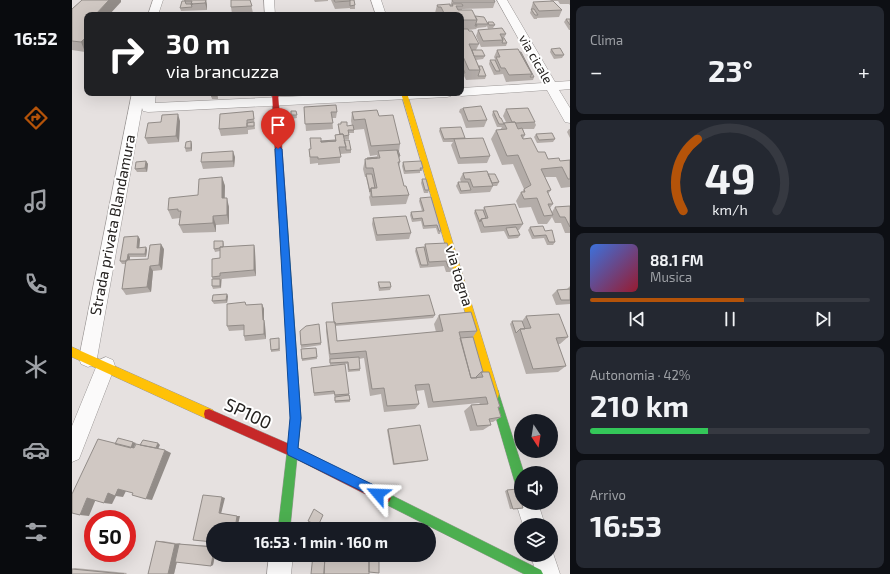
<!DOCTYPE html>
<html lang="it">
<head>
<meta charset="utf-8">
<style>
	body { margin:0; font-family:"Exo 2",sans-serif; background:#242831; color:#f1f3f6; height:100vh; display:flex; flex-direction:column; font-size:15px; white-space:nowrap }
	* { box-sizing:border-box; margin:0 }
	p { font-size:13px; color:#9ea1a6 }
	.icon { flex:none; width:22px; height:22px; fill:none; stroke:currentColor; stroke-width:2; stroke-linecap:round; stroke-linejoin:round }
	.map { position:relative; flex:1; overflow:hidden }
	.details { display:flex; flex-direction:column; gap:6px; padding:6px; background:#0d0f14; width:320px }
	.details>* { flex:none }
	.top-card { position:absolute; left:12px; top:12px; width:380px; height:84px; border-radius:8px; box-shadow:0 4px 16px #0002; background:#202124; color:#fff; overflow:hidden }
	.needle { width:26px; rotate:168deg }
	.buttons { position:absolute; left:442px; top:414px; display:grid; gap:8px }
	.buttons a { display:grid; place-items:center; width:44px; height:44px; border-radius:50%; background:#171b24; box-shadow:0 4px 16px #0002; font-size:20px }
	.speed { position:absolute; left:12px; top:510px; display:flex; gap:8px; font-size:20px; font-weight:700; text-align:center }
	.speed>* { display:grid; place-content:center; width:52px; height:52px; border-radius:50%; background:#171b24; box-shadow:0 4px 16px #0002; line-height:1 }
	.speed .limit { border:6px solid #d22; background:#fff; color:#111 }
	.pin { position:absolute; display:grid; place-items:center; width:34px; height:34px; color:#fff; margin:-41px -17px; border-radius:50% 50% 50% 0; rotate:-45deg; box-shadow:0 0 4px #0007 }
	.pin .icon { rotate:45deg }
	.me { position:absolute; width:44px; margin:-22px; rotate:296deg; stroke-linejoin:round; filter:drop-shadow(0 0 3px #0008) }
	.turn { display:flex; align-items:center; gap:14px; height:84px; padding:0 16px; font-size:18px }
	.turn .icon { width:52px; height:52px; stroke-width:2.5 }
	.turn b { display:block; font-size:28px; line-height:34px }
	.big { font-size:30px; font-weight:700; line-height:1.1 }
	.details .widget { flex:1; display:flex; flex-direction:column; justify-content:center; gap:6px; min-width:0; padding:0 14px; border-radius:8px; background:#242831 }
	.details .dial { align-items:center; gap:0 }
	.dial svg { height:104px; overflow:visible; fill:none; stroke:#363941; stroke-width:7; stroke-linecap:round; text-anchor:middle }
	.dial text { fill:#f1f3f6; stroke:none }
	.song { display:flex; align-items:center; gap:12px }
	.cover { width:48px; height:48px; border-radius:6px; background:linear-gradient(135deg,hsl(220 70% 55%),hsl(350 70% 35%)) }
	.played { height:4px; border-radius:2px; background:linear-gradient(90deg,#b45309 55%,#363941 55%) }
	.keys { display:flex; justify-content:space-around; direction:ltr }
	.heat { display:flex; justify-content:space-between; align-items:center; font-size:22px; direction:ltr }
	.charge { height:6px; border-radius:3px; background:linear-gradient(90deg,#34c759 42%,#363941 0) }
	.trip { position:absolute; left:134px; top:522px; width:230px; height:40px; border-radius:20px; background:#171b24; box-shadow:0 4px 16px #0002; font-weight:700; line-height:40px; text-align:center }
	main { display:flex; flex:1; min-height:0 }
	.tabs { display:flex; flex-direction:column; width:72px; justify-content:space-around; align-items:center; background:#090b0e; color:#9ea1a6 }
	.tabs .icon { width:28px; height:28px }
	.tabs .selected { color:#b45309 }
	.tabs b { font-size:18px; color:#f1f3f6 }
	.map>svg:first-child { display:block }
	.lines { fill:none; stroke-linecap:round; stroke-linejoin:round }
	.street-casing { stroke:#9c9897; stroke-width:1 }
	.fast-casing { stroke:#9c9897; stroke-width:1 }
	.slow-casing { stroke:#9c9897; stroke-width:1 }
	.jam-casing { stroke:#9c9897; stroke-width:1 }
	.street { fill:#fbfafa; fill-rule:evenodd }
	.fast { fill:#4caf50; fill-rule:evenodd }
	.slow { fill:#ffc107; fill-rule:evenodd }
	.jam { fill:#c62828; fill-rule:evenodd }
	.wall { fill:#b3aca8 }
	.shaded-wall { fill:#928c88 }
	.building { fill:#d0c8c3; stroke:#928c88 }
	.route { fill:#1a73e8; stroke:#114b97 }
	.labels { text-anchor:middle; stroke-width:4; stroke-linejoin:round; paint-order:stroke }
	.far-street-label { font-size:13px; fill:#24211f; stroke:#fff }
	.street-label { font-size:15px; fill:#24211f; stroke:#fff }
	.near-street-label { font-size:18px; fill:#24211f; stroke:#fff }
</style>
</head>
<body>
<main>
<nav class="tabs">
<b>16:52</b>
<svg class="icon selected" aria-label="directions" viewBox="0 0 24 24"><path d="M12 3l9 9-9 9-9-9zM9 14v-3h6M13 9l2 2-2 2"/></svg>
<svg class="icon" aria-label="music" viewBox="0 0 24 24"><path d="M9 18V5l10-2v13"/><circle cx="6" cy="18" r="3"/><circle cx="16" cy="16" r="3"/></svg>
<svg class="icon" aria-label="phone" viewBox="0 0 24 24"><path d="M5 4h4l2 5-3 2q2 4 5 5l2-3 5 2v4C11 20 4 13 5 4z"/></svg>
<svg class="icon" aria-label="climate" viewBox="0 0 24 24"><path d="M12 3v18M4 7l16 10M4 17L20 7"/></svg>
<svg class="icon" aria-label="car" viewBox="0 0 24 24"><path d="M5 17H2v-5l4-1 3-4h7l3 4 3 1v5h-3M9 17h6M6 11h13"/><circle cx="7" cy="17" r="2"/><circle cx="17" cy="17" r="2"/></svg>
<svg class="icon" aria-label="filters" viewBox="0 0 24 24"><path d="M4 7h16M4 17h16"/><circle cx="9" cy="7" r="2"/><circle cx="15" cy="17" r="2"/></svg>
</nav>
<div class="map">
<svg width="498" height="574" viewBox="0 0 498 574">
	<rect width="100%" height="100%" fill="#e6e1e0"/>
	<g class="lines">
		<defs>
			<path id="street" d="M81,0H91L86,15H76Z
				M192,0H202L203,15H193Z
				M299,0H309L314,15H304Z
				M425,0H435L483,82L498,81V89L487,90L498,108V123L493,122L475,90L389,96L383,93H389V88L471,83Z
				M60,93H84L83,103L295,93H381L379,96L375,97L76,112L71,111L70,108L25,358L23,364L16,367L9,364L7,358Z
				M34,357L41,360L43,366L7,459L0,462V426L27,360Z
				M449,494V503H466L473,525H451L444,503Z
				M479,547L488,574H464L459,555H479Z
				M197,555H221L219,574H195Z"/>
			<path id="fast" d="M211,215L215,218L229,418L218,529H206L219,418L207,218Z
				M422,389L426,390L427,394L452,473H449V489L445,487L443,483L417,394L418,390Z
				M313,492L469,570L471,574H452L309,502L307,498L309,494Z"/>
			<path id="slow" d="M329,93H335L427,394L426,398L422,399L418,398L417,394Z
				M0,347L141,410L142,414L141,418L137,419L133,418L0,357Z"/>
			<path id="jam" d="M200,93H206L215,218L211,221L207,218Z
				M137,409L224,447L317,494L319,498L317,502L313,504L309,502L216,455L133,418L132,414L133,410Z"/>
		</defs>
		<!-- street casing -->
		<use href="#street" class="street-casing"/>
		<!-- fast casing -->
		<use href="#fast" class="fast-casing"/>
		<!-- slow casing -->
		<use href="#slow" class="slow-casing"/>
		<!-- jam casing -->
		<use href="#jam" class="jam-casing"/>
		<!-- street -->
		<use href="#street" class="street"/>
		<!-- fast -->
		<use href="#fast" class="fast"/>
		<!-- slow -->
		<use href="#slow" class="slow"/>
		<!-- jam -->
		<use href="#jam" class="jam"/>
	</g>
	<!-- wall -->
	<path class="wall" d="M10,0H49V2L15,15V51L13,52L0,50V9Z
		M112,0H134L135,5V10L109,11L108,8L112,1Z
		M178,0L181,13L160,14L159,7Z
		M242,0H256V1L243,2Z
		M259,0H282L283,5V9H278V8L263,9Z
		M380,0H422L423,2L421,8L390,9V10L415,23L416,22L423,25L421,28L416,29L415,26L414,27L405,28L404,29L396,30L407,44L404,50L413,56L411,59L404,60L407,66L414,76L413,79L394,80L392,76H389V15H362V13H363L365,5L378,6Z
		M478,0H498V5L497,4H488L486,1H479Z
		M461,2L490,10L487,17L465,18V19H462L458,13L459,10V9Z
		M494,19H498V30H497L492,22Z
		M406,30L434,34L432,38L435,43L434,46L409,47L404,36Z
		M446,49L462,77L461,80L434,82L431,74L422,75L417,64L418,60H423V59L422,57L425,50Z
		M479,49L492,55L490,58L482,59L478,52Z
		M146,93V99H140L139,96Z
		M232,107L265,112L264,118H260L261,129L234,131Z
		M391,108L415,120L412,127L394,128L389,114L387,112L388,109Z
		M456,108L464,125L462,129H451L453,135L451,139L466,152L476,159L488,161L498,160V187L489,188L484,177H473L479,190L476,194L481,204L478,208L480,212L483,207L498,206V233H493L489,223H483L480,217L475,224H466L459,207L447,208L444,201L449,192H450L452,189L441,164L430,165L419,139L424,130H428L430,127H425L420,115L421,111L431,123L434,122L431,116L434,109Z
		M181,111L182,117L183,129L176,130V134L149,136L147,129Z
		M219,111H224L225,118L219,119Z
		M280,112L307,116L328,144L327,152L328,156L327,159L328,162L327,167L332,186L337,195L334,204L299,206L297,197L298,195L294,177H293L291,169L293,159L305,157V155L298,156L292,129L282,130V133H277V139H272L279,150V153L268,154V163L246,165V163L238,164L237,149H239L238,138L249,141L263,140V135L267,134L266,124H269V122L275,126H280L279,121Z
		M108,121L107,142L76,144L73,138L89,122Z
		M368,128L393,138L418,156L415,163L386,164L379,145L381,142H371L367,131Z
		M497,129H498V138L495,132Z
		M464,134L483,139L481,142L465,143L462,137Z
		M119,141L120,145V151L114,152L113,148Z
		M163,157L162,167L131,169L129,162Z
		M74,161L76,164L75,172H65L63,169Z
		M331,162L351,168L350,171H348V173L332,174L330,166Z
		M391,173L416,174L427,182L425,186H421L418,192L388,194L384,186L386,182H389L388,179Z
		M150,177L153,186V198L157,207V224L144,225V232L111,233L107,225L108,218L100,219L96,210L126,195Z
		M350,179L357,190L356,193H352L349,183Z
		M348,198L369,231L368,234H366L364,228L351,229L349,221L340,222L338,215L339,212L350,211L347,201Z
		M412,207L451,224L447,230H446L448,235L446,238L436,239L432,231L409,233L402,213L403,210H411Z
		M301,218L339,233L337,239L304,241L300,224Z
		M458,227L473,231L483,242L481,245H475L472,238L460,239L456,230Z
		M68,239L67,248L74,247L75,250L74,257H58V260L76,259L92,249L90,270L81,271L79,292L54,295L50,289L54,264H50L48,261Z
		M151,241L152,244V247L182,245L183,251L184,276L150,279L149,288L141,289L140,286L141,279L140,277L148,258V251L143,252L142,249Z
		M353,244L382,266L379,272H374L372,266L348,268L343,251L344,248L352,247Z
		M306,282L319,287L318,290L307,291L306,285Z
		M498,286V304L484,305L480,295L485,290L495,289Z
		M156,296L155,303L142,304L140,301Z
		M173,302L174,305L190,304L192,309V320L193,325L194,339L173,341L172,336V330L157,331L155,326Z
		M260,303L363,315L361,318L263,326L265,341L364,332L362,324L367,315L405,331L401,337L411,372L428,407L426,408L429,417L421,422H418L419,425L411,430L398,431L392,411L399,405L408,404L407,403L356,408L352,390L344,391L347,404L343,409L312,412L309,394L298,396L292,358L287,359L288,369V371L276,372L275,364L258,365L254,331V322H262Z
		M454,316L496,337L488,344H486L494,366L486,372L454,374L438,324L440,321H450Z
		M228,331L249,343V345L229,348Z
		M207,338L208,351L199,352V350Z
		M244,348L245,359L230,361L229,349Z
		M239,368L277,394L278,402L263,403L262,394L242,396Z
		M316,429L356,460L354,461L321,465L315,430Z
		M435,490L451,508L438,509L433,491Z
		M84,541H91L109,544L141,546V555H143L141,565L139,566L105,562L102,574H76Z
		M3,568L55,573L54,574H0V569Z"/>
	<!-- shaded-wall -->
	<path class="shaded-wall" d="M37,0H49V2L37,15H23Z
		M134,0L135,5V10L133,3Z
		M15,36V51L13,52L9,42Z
		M106,114L108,121L107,142L104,136Z
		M119,141L120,145V151L119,148Z
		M161,151L163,157L162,167L161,161Z
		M74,161L76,164L75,172L73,168Z
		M150,177L153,186L152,207L150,198Z
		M155,198L157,207V224L155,215Z
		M141,216L144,225V232L141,223Z
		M66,236L68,239L67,251L65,248Z
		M89,244L92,249L90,270L87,265Z
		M182,245L183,251L184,276L182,270Z
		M74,247L75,250L74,257L73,254Z
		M56,254L58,257L57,264L55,261Z
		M78,266L81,271L79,292L75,287Z
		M148,279L149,281V288L148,286Z
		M155,294L156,296L155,303L154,300Z
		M190,304L192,309V325L191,320Z
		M192,320L193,325L194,339L192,334Z
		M61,442L64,443L61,449L58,448Z
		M86,443L88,445L85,451L83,450Z
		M93,450L99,453L80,500L74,499Z
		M46,489L54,491L51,497L44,496L40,504L32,503L36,493Z
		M150,497L153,498L149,514L147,513Z
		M15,498L24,499L17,516L8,515Z
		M165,516H168L165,529H163Z
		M109,543L107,544H109L102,574H96L103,544Z
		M141,555H143L141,565L139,566Z"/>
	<!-- building -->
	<path class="building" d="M10,0H37L23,15H15V36L9,42L0,41V9Z
		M113,0H134L133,3L119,4L120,1H113Z
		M159,0H178L180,6L159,7Z
		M262,0H278V1L263,2Z
		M278,0H282L283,5L278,6Z
		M380,0H422L423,2H381Z
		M110,1H113L114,4H121H119L120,7L108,8Z
		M481,1L490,10L467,11L461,2Z
		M378,4V6H381L380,4H390L391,6H384L386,10H400L405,20H389V15H373L369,7H366L365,5Z
		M459,9H462L466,15H463Z
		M130,13H150V15H129Z
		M362,13H367L368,15H363Z
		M403,16L412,17L416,24H404L405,26H403L405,20Z
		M494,19H498V25Z
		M416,22H421L423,25H417Z
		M389,26L391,29H396L397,31H400L407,44H397L408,70H397L389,52Z
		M430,28L434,34H428L431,40L411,41L406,30Z
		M430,38H432L435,43H430L431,40Z
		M488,48L492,55H483L479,49Z
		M446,49L460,74L437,75L433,68H429L424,57H428L425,50Z
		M400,50H410L413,56H402Z
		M448,52H449L462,77H458L460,74Z
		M418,60H423L428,71H424Z
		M389,63L393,73H389Z
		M407,66H410L414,76H406L408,70Z
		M139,93H145V96H139Z
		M264,105L265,112H259L261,123L233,124L232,107Z
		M409,106L415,120L396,121L391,108Z
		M456,108L463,122L444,123L443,122H440L434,109Z
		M305,110L307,116L321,115L328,144L299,146L293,119L282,120L280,112Z
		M181,111L182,119L175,120V127L147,129L148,114Z
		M219,111H224L225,115H219Z
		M421,111H425L428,118H429L432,124H427Z
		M106,114L104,136L73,138L76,123L89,122L90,115Z
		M182,122V126H175V123Z
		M269,122H275V126L281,125L282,130H276L277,135L272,136L271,134H268L266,124H269Z
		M443,122L446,129L450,128L453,135H449L451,139L459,138L466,152H473L476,159L487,158L488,161L498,160V179H496L490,167L469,169L479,190L475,191L481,204H476L481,215L472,216L465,198L452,199L449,192H453L452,189L459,185L446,155L435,156L424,130L435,129L432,123Z
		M389,127L393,138L372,139L368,128Z
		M480,133L483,139L467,140L464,134Z
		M271,134L274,147H267L269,157L246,159V157H238L237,149H239L238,138H249V142L264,141L263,135Z
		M411,138L418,156L388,158L382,139Z
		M263,140L264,141L249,142V141Z
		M272,140H277L279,150H274V147Z
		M119,141V148H113L114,142Z
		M325,150L328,162H326L332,186H334L337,195L300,197L299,188H305L301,168H294L293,159L308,158L306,151Z
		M325,150H326L328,156H327Z
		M161,151V161L129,162L130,153Z
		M305,157V158L295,159V158Z
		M74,161L73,168L63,169L64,162Z
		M349,161L351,168H348L349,170L333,171L331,162Z
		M415,171L421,186L401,187L398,179H393L391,173Z
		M294,174H300L303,188H299L298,192Z
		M416,174H423L427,182L420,183Z
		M150,177V198H155V215L141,216V223L107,225L109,211H106V209L96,210L97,198L126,195L127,179Z
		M350,179H354L357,190H353Z
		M386,182H396L399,190L389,191Z
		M359,197L369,231H367L365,225L352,226L350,218L341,219L339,212L352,211L348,198Z
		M443,204L451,224L412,227L409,219L416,218L412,207Z
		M498,206V227L493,217H488L483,207Z
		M403,210H411L414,218L409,219L408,222Z
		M334,216L339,233L305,235L301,218Z
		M471,226L473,231L480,230L483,242H477L474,235L462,236L458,227Z
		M444,227L448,235L437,236L434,228Z
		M66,236L65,248L74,247L73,254H56L55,261H48L52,237Z
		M142,241H151V247H148V248L142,249Z
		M375,243L382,266L376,267L374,261L357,262L353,244Z
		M89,244L87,265L78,266L75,287L50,289L54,260L76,259L78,245Z
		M182,245V270L148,273V276L140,277V259L148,258V247Z
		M352,247L356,265H349L344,248Z
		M140,279H148V286H140Z
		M306,282H318L319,287L308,288Z
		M498,289V300H489L485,290Z
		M155,294L154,300L140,301L141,295Z
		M357,295L363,315L263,324V322H262L260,303Z
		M173,302L174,305L190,304L191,320H192V334L172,336V325L155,326V304Z
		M399,312L405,331L387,332L399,378L411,377L409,372H417L428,407H426L429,417L417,419L419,425L405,426L399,405L416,404L414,397L361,402L357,384L343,385L347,404L315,406L312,388L300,389L294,351L258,354L254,322H263L265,341L371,331L367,315Z
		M487,314L496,337L484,338L494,366L461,369L448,329L459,328L454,316Z
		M440,321H450L453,329H448L444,333Z
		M247,324L249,343L229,345L228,331L234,326Z
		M401,337L411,372H409L404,377L405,378H399L388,338Z
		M207,338V349L199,350L198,339Z
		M244,348L245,357L230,359L229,349Z
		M287,357L288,369L277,370L276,362L258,363V359Z
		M273,364L277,394L263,395L262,391L242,393L239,368Z
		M277,395L278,400L263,401V397Z
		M348,425L356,460L322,464L316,429Z
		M46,438L61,442L59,448L43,444Z
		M26,439L62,448L64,444L93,450L74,499L60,495L61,493L46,489L43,496L36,493L32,503L15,498L8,515L0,513V494Z
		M71,440L86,443L84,448L68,445Z
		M445,489L451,508L441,509L435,490Z
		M131,495L150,497L147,513L165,516L163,529H141V542L121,540Z
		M242,509L251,515L246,526L236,521Z
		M84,541L103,544L96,574H76Z
		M107,544L141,547V555L139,566L103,562Z
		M241,555H253L252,574H239Z
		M253,555H297V574H252Z
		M297,555H307V573L297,572Z
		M0,569L52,574H0Z"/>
	<!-- route -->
	<path class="route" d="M206,146L210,149L229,418L226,448L310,489L312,494L310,498L306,499L216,455L215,451L218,418L203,149Z"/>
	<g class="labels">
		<!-- far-street labels -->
		<g class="far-street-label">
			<text transform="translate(464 59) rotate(60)" y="5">via cicale</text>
		</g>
		<!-- street labels -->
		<g class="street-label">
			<text transform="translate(41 225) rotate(-79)" y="5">Strada privata Blandamura</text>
			<text transform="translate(387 276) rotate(73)" y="5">via togna</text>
		</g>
		<!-- near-street labels -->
		<g class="near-street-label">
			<text transform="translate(176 414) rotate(25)" y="6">SP100</text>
		</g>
	</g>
</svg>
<div class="buttons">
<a><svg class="needle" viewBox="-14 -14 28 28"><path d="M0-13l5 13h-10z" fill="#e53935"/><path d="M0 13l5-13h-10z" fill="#9ea1a6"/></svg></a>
<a><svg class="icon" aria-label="sound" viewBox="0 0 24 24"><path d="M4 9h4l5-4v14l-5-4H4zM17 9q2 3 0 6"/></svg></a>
<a><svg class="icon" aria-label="layers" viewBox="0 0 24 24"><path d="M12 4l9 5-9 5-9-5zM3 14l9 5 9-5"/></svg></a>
</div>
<div class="speed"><div class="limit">50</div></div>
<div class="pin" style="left:206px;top:149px;background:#d93025"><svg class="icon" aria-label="arrive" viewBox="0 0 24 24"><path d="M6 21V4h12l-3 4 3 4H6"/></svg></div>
<svg class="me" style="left:306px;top:494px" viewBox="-20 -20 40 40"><path d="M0-17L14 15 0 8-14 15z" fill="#1a73e8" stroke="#fff" stroke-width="4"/></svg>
<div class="trip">16:53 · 1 min · 160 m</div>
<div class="top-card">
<div class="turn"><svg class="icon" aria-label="right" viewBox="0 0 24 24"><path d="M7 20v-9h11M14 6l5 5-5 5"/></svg><div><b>30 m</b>via brancuzza</div></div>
</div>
</div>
<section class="details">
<div class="widget"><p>Clima</p>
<div class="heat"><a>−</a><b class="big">23°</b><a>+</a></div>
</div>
<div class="widget dial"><svg viewBox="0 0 100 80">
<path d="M14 69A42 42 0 1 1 86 69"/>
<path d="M14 69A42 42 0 0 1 25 14" stroke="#b45309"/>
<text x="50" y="56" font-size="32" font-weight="700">49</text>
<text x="50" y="72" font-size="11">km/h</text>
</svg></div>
<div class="widget">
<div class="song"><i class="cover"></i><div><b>88.1 FM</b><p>Musica</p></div></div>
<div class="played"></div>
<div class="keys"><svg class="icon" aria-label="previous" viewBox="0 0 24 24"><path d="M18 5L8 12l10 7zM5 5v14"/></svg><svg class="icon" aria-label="pause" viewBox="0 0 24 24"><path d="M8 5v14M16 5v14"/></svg><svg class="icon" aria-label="next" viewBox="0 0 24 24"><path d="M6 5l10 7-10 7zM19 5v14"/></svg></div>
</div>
<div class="widget"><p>Autonomia · 42%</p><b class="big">210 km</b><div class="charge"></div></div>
<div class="widget"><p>Arrivo</p><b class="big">16:53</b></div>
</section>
</main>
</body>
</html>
